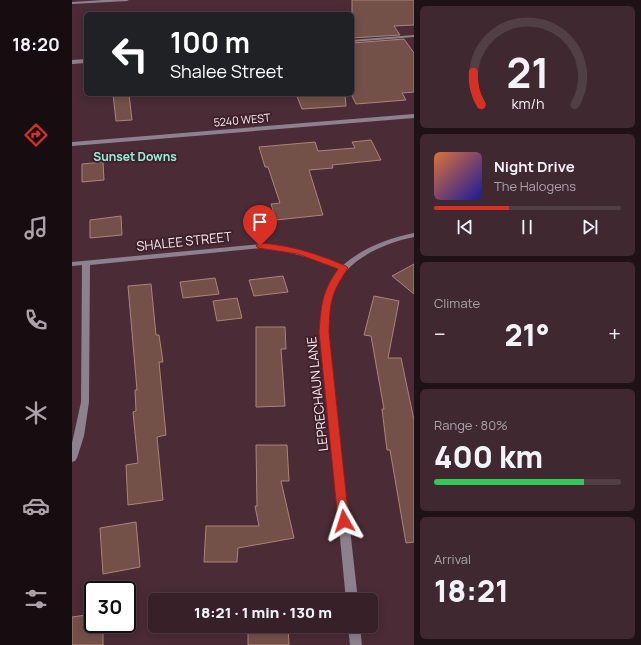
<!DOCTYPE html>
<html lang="en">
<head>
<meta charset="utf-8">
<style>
	body { margin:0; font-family:Manrope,sans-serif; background:#3f2830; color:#f1f3f6; height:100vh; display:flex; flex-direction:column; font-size:15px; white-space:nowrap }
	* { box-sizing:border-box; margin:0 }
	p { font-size:13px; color:#aba3a8 }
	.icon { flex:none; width:22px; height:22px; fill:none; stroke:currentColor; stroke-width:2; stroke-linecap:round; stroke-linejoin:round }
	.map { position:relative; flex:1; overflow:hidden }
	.details { display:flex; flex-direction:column; gap:6px; padding:6px; background:#1f1216; width:227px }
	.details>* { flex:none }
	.hud { position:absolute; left:12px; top:12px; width:270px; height:84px; border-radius:6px; box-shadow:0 2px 10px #0003,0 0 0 1px #523e45; background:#202124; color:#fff; overflow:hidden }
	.speed { position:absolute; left:12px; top:581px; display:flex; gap:8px; font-size:20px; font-weight:700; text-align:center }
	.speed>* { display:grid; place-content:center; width:52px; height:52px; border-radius:50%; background:#382028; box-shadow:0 2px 10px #0003,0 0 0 1px #523e45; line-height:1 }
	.speed .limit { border:2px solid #111; border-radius:6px; background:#fff; color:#111 }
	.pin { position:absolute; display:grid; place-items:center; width:34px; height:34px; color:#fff; margin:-41px -17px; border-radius:50% 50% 50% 0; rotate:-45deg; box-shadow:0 0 4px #0007 }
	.pin .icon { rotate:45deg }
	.me { position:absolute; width:44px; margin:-22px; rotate:354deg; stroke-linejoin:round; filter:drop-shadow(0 0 3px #0008) }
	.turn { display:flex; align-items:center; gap:14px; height:84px; padding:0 20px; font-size:18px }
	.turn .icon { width:52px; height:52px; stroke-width:2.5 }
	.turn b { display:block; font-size:28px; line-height:34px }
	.big { font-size:30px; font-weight:800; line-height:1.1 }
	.details .widget { flex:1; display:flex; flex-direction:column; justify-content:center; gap:6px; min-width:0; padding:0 14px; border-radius:6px; background:#3f2830 }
	.details .dial { align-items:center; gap:0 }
	.dial svg { height:104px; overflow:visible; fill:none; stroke:#523e45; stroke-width:7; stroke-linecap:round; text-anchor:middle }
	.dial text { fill:#f1f3f6; stroke:none }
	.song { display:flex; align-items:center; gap:12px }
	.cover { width:48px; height:48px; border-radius:6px; background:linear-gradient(135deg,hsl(20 70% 55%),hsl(240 70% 35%)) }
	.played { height:4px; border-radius:2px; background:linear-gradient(90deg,#d93025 40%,#523e45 40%) }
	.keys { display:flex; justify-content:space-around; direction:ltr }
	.heat { display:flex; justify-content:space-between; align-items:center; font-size:22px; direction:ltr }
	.charge { height:6px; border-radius:3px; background:linear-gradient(90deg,#34c759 80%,#523e45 0) }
	.trip { position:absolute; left:76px; top:593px; width:230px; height:40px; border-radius:6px; background:#382028; box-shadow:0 2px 10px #0003,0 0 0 1px #523e45; font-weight:800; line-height:40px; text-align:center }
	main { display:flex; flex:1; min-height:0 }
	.dock { display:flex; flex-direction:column; width:72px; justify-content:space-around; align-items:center; background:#160d10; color:#aba3a8 }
	.dock .icon { width:28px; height:28px }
	.dock .current { color:#d93025 }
	.dock b { font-size:18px; color:#f1f3f6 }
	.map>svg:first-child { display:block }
	.building { fill:#735149; stroke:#ab847c }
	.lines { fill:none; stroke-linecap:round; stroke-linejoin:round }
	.minor { fill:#8c818d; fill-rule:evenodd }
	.route { fill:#d93025; stroke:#8d1f18 }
	.labels { text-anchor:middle; stroke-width:4; stroke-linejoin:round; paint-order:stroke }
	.far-street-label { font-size:11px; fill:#fdecf1; stroke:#3f212c }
	.far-neighbourhood-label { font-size:12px; font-weight:bold; fill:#95f3d5; stroke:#3f212c }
	.street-label { font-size:13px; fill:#fdecf1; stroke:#3f212c }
</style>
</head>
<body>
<main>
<nav class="dock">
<b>18:20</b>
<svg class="icon current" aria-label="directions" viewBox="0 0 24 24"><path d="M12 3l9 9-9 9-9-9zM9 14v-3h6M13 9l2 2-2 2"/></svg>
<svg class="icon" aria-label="music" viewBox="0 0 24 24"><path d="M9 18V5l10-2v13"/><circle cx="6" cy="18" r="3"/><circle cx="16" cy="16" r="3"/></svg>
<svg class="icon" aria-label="phone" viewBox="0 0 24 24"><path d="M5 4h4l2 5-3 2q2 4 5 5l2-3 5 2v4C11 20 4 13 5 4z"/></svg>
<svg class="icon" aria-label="climate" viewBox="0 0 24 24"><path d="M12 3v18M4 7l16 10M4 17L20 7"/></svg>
<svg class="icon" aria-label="car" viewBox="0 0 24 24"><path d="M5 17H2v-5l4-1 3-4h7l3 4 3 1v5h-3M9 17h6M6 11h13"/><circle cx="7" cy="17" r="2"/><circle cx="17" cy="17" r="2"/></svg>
<svg class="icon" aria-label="filters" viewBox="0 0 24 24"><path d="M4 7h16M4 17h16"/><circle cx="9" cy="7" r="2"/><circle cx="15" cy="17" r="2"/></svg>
</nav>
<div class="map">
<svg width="342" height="645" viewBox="0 0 342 645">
	<rect width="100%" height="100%" fill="#4a2b36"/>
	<!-- building -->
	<path class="building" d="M280,0H342V25L322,26L328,35L280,38Z
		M332,39L342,53V92L330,93L334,100L284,104L280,96V43Z
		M41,94H57L60,120L44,121Z
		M224,94H273L274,106L230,109Z
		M299,140L309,160L260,165L261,168L237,170L251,215L204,220L199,204L208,203L196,167H193L187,147L243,142L246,151L283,148L280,142Z
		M31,162L32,180L10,182V164Z
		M49,216L50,235L18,238V220Z
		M342,264V294L320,276Z
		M211,276L216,292L182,296L177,280Z
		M143,278L147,294L111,298L108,282Z
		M79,284L84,335H87L91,362H87L94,435L85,437L91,500L56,505L54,465L66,463L61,412L64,411L63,390H65L56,286Z
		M302,296L327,301L316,358H329L342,420V542L334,543L318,450H315L310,409H312L299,336L292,335Z
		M165,298L170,318L145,321L141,301Z
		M184,327H213L214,349H209L213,406L184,407Z
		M184,445H215L217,481H209L222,538L166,548L165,562H132L134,526H187L183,506H185Z
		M64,522L68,567L31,574L28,528Z
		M176,593L214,594L215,600H176Z
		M21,614V624H31V645H0V617Z
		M176,626H216L217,645H176Z"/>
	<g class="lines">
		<!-- minor -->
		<path class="minor" d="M31,0H57L55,1L0,4V2Z
			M342,35V37L280,42V40Z
			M14,59V63L0,64V60Z
			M342,114V118L0,146V142Z
			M342,233V237C309,244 271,261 260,295C256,307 257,320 256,332L286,600H274L248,332C250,308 250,289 267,269C241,258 216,251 189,248L18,265L17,402L12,436L5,458L3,461L0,462V443L9,402L10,265L0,266V262L189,244C218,246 244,254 271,265C291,248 316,238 342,233Z
			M276,626H288L290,645H278Z"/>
	</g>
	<!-- route -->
	<path class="route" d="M188,243C219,245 246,254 274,266L276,268C259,294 258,301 257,332L277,521L276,525L272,527L267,525L266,521L247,332C249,305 250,292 266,269L226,254L186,248L184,246Z"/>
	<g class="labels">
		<!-- far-street labels -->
		<g class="far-street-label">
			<text transform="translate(170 120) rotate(-5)" y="4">5240 WEST</text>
		</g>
		<!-- far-neighbourhood labels -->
		<g class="far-neighbourhood-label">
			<text x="63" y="161">Sunset Downs</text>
		</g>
		<!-- street labels -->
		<g class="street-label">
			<text transform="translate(112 241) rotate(-6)" y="5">SHALEE STREET</text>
			<text transform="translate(245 394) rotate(-96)" y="5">LEPRECHAUN LANE</text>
		</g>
	</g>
</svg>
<div class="speed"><div class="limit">30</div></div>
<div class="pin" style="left:188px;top:246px;background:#d93025"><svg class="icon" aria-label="arrive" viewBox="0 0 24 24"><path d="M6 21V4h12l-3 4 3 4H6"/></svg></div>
<svg class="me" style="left:272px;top:521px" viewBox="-20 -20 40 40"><path d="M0-17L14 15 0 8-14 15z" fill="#d93025" stroke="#fff" stroke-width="4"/></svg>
<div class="trip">18:21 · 1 min · 130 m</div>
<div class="hud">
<div class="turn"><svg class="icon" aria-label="left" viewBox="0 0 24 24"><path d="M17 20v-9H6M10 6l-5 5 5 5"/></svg><div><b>100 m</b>Shalee Street</div></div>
</div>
</div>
<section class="details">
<div class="widget dial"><svg viewBox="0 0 100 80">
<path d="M14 69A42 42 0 1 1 86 69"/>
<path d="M14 69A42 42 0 0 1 8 44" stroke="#d93025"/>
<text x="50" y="56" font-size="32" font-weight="700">21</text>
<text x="50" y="72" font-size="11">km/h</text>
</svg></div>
<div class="widget">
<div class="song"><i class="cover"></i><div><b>Night Drive</b><p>The Halogens</p></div></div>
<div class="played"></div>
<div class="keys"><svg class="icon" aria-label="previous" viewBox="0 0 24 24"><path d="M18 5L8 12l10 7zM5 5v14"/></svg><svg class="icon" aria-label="pause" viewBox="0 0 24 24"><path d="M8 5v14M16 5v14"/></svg><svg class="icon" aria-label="next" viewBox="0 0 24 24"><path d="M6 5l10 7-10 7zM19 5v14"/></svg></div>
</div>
<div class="widget"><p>Climate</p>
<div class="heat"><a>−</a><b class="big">21°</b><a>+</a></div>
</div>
<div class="widget"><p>Range · 80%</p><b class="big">400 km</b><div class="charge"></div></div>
<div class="widget"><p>Arrival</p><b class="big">18:21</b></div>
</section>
</main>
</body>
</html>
